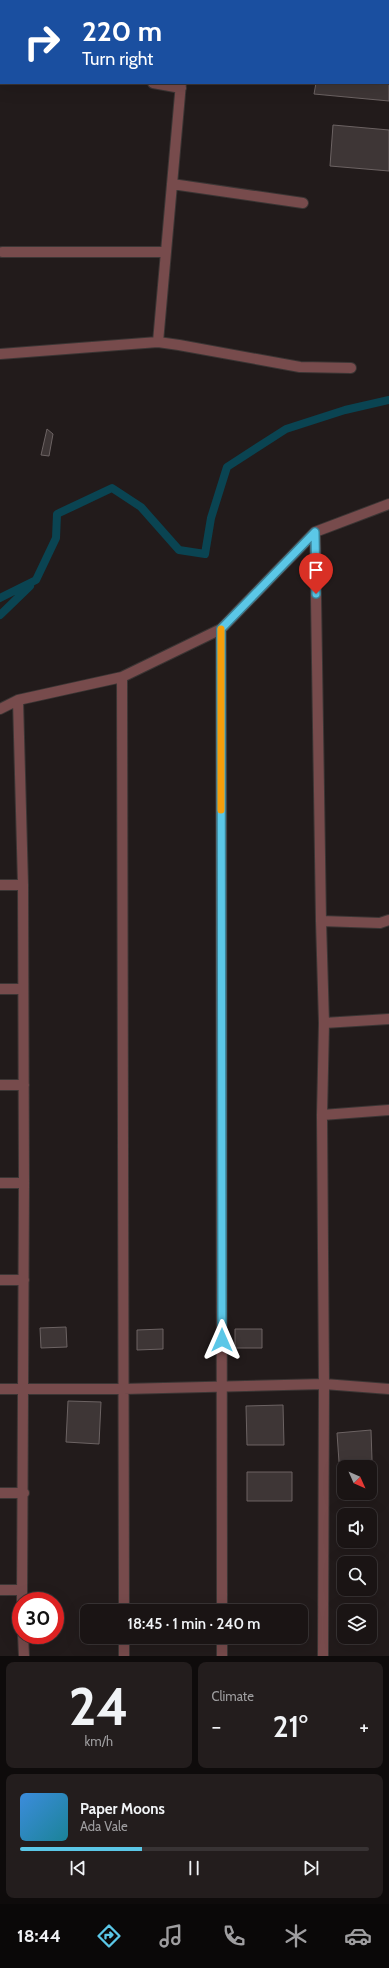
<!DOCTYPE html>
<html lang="en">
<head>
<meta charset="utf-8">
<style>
	body { margin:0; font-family:Cabin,sans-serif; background:#231d1d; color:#f1f3f6; height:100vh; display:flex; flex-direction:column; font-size:15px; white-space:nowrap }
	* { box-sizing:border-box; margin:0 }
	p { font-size:13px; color:#9f9ea0 }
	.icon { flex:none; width:22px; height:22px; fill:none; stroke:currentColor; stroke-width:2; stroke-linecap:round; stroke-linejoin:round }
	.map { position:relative; height:1656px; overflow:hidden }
	.sheet { display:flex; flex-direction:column; gap:6px; padding:6px; background:#0e0b0b; flex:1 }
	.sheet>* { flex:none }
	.banner { position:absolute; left:0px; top:0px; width:389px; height:84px; box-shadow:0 4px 16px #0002,0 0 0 1px #383334; background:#1a4fa0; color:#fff; overflow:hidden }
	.needle { width:26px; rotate:135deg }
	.tools { position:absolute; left:337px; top:1460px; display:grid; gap:8px }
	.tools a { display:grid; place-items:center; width:40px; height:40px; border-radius:8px; background:#1a1414; box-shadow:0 4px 16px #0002,0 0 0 1px #383334; font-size:20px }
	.speed { position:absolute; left:12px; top:1592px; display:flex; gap:8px; font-size:20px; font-weight:700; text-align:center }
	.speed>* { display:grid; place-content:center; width:52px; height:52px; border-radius:50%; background:#1a1414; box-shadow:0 4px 16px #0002,0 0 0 1px #383334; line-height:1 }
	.speed .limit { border:6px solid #d22; background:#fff; color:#111 }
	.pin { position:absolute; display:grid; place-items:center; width:34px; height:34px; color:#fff; margin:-41px -17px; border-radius:50% 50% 50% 0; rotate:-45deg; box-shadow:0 0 4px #0007 }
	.pin .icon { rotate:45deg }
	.me { position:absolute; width:44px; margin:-22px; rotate:0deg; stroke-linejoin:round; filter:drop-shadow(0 0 3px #0008) }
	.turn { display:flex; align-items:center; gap:14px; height:84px; padding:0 16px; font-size:18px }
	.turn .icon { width:52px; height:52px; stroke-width:2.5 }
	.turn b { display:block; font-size:28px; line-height:34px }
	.big { font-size:30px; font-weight:600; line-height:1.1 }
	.sheet .tile { flex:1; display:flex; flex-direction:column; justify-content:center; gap:6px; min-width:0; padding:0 14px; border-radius:8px; background:#231d1d }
	.sheet .dial { align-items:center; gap:0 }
	.dial b { font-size:52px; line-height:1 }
	.song { display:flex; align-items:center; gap:12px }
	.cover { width:48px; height:48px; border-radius:6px; background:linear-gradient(135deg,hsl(210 70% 55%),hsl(190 70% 35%)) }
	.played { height:4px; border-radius:2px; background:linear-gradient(90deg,#5bc7e7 35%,#383334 35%) }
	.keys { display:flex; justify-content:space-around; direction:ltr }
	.heat { display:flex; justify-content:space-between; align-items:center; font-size:22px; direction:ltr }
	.sheet .tiles { flex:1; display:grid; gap:6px; grid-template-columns:1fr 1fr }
	.tile:last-child { grid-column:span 2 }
	.trip { position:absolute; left:80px; top:1604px; width:228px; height:40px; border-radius:8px; background:#1a1414; box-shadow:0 4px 16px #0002,0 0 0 1px #383334; font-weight:600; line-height:40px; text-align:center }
	.dock { display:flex; height:64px; justify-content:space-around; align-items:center; background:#0a0808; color:#9f9ea0 }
	.dock .icon { width:28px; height:28px }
	.dock .on { color:#5bc7e7 }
	.dock b { font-size:18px; color:#f1f3f6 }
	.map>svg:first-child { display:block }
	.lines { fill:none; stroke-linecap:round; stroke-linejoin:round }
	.stream { stroke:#0a4452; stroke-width:8 }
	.building { fill:#3e3636; stroke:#6c6363 }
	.service-casing { stroke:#3b3534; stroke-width:12 }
	.minor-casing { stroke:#3b3534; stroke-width:12 }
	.service { stroke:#774b4c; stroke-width:10 }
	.minor { stroke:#774b4c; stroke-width:10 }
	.route-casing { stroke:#3b8196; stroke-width:10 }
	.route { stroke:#5bc7e7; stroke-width:7 }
	.slow { stroke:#f59e0b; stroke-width:7 }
</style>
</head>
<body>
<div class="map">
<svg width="389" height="1656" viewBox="0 0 389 1656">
	<rect width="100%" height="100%" fill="#221b1b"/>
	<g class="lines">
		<!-- stream -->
		<path class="stream" d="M0,598L36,580L56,538L57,514L112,488L141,507L179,550L205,554L211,518L227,467L286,429L345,410L389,400
			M0,615L30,586"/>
	</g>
	<!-- building -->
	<path class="building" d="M324,0H389V101L314,94L316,83H388V1Z
		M333,125L389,130V171L330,166Z
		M47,429L53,434L49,456L41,455Z
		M66,1327L67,1347L41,1348L40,1328Z
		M163,1329V1349L137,1350V1330Z
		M235,1329H262V1348H235Z
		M68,1401L101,1402L99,1444L66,1442Z
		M283,1405L284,1445H247L246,1406Z
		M371,1430L372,1460L339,1462L337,1433Z
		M247,1472H292V1501H247Z"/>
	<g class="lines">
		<defs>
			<path id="service" d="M52,0V1
				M189,1V0
				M153,83L181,88
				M172,184L303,203
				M2,252H166
				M158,342L181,83
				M0,354L158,342L179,345L300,367L351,368"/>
			<path id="minor" d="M315,532L321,921L324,1023L322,1115L324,1384L323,1656
				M221,629L222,1611
				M122,677L124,1611
				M18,700L23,885L24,1183L22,1601
				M0,709L18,700L122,677L221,629L315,532L389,504
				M0,885H23
				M321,921L380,923L389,920
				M0,989H22
				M324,1023L389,1019
				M0,1085H24
				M322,1115L389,1110
				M0,1183H24
				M0,1280H24
				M0,1389H123L324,1384L389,1389
				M0,1493H24
				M0,1590H22
				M23,1635L24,1656
				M124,1637V1656
				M222,1637V1656"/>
		</defs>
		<!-- service casing -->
		<use href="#service" class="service-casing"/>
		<!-- minor casing -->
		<use href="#minor" class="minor-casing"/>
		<!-- service -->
		<use href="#service" class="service"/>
		<!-- minor -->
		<use href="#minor" class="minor"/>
	</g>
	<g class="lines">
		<defs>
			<path id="route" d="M222,1340L221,629L315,532L316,594"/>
		</defs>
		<!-- route casing -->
		<use href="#route" class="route-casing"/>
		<!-- route -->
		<use href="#route" class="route"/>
		<!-- slow -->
		<path class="slow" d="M221,810V629"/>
	</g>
</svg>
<div class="tools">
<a><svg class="needle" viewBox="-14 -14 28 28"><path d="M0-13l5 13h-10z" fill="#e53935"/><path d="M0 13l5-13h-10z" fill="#9f9ea0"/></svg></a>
<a><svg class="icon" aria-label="sound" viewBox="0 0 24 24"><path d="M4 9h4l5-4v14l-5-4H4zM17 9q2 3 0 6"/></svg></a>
<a><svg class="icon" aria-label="search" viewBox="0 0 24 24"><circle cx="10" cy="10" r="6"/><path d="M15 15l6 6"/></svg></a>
<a><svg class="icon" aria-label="layers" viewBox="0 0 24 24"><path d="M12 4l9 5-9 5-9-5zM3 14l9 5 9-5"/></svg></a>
</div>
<div class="speed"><div class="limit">30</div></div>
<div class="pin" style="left:316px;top:594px;background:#d93025"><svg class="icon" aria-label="arrive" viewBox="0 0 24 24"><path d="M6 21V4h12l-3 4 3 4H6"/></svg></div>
<svg class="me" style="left:222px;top:1340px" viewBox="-20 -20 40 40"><path d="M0-17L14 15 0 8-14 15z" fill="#5bc7e7" stroke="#fff" stroke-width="4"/></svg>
<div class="trip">18:45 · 1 min · 240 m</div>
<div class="banner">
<div class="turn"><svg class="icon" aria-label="right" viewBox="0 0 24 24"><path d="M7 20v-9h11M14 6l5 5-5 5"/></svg><div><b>220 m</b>Turn right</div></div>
</div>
</div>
<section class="sheet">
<div class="tiles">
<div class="tile dial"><b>24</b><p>km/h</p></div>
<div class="tile"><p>Climate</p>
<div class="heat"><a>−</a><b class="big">21°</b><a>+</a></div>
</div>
<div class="tile">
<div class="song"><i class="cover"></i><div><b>Paper Moons</b><p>Ada Vale</p></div></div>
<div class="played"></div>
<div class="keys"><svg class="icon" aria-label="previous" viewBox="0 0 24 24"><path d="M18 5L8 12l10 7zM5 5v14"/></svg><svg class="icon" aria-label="pause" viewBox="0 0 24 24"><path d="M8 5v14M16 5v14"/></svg><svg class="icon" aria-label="next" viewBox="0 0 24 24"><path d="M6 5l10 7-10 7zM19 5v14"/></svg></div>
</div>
</div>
</section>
<nav class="dock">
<b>18:44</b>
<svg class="icon on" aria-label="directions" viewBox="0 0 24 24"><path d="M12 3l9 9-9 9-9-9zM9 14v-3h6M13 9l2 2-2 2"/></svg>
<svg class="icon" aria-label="music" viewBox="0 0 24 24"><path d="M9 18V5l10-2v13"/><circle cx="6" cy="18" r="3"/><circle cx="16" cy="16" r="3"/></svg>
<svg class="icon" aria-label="phone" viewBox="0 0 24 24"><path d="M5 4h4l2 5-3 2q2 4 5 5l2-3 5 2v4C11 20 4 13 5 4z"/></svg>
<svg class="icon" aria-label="climate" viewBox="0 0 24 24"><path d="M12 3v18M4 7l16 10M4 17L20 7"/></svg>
<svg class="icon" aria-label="car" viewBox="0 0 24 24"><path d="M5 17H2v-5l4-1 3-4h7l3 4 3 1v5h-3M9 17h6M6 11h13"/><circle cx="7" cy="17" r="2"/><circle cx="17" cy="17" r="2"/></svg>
</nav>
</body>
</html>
